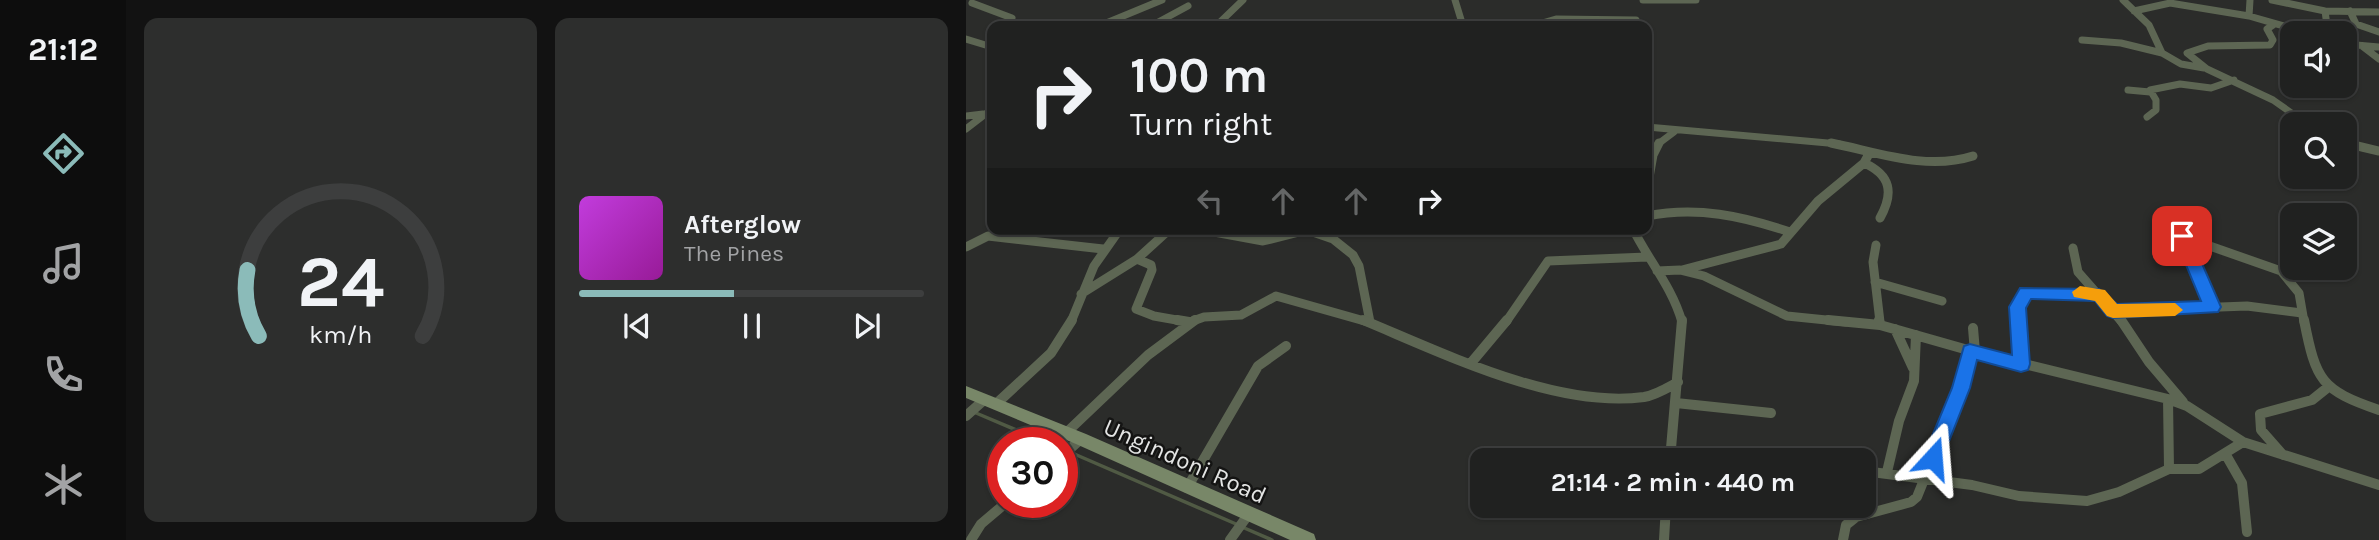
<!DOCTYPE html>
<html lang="en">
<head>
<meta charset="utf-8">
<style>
	body { margin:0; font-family:Karla,sans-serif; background:#2d2e2d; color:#f1f3f6; height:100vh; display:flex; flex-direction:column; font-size:26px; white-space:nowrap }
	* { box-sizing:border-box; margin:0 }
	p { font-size:23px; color:#a2a3a5 }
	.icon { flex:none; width:38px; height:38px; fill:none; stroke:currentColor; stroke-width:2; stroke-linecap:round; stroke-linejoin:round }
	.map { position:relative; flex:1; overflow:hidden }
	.details { display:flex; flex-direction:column; gap:18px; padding:18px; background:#121212; width:840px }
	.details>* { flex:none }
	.top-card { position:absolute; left:21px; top:21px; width:665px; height:214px; border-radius:14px; box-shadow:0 2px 5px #0004,0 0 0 2px #3d3e3e; background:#202120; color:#f1f3f6; overflow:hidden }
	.buttons { position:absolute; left:1314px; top:21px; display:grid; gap:14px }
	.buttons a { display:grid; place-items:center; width:77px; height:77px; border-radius:14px; background:#202120; box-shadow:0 2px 5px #0004,0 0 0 2px #3d3e3e; font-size:35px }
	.speed { position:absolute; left:21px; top:427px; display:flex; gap:14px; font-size:35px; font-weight:700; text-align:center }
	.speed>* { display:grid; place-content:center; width:91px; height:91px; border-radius:50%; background:#202120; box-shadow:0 2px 5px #0004,0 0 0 2px #3d3e3e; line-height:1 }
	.speed .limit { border:10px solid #d22; background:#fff; color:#111 }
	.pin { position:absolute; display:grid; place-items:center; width:60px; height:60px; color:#fff; margin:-30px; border-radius:14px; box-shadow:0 4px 10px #0006 }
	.me { position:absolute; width:77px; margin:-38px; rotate:19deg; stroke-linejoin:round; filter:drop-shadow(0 0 5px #0008) }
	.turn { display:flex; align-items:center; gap:24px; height:147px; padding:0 28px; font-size:32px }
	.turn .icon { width:91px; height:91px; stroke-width:2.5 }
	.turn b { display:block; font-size:49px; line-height:60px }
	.lanes { display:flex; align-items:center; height:66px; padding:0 28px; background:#0003; justify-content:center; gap:35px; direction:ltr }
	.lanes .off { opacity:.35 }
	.details .widget { flex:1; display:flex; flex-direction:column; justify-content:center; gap:10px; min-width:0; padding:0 24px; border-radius:14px; background:#2d2e2d }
	.details .dial { align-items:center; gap:0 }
	.dial svg { height:182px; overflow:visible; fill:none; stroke:#3d3e3e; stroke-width:7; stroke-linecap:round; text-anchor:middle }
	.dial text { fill:#f1f3f6; stroke:none }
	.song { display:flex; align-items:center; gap:21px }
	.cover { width:84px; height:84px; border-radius:10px; background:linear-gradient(135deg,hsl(290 70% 55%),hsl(300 70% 35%)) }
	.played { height:7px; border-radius:4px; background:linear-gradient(90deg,#8bbbb9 45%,#3d3e3e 45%) }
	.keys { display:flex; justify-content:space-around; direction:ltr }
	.details .tiles { flex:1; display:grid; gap:18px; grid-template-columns:repeat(2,1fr) }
	.trip { position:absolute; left:504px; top:448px; width:406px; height:70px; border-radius:14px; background:#202120; box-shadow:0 2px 5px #0004,0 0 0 2px #3d3e3e; font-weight:700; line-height:70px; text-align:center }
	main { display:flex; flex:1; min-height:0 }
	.tabs { display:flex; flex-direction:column; width:126px; justify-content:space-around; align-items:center; background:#0d0d0d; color:#a2a3a5 }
	.tabs .icon { width:49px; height:49px }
	.tabs .active { color:#8bbbb9 }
	.tabs b { font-size:32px; color:#f1f3f6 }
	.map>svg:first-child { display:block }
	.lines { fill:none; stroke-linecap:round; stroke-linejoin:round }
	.stream { stroke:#505a44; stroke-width:3.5 }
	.street-far2 { stroke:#5d6653; stroke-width:7 }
	.street-far1 { stroke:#5d6653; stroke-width:9 }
	.street { stroke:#5d6653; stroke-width:10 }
	.secondary { fill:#788768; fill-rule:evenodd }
	.route { fill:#1a73e8; stroke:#114b97; stroke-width:2 }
	.slow { fill:#f59e0b }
	.labels { text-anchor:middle; stroke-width:5; stroke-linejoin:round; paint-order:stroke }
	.near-street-label { font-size:24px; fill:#e4e5e4; stroke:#141413 }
</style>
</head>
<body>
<main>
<nav class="tabs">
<b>21:12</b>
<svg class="icon active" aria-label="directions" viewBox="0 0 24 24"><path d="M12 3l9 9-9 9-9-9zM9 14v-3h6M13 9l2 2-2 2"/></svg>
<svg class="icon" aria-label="music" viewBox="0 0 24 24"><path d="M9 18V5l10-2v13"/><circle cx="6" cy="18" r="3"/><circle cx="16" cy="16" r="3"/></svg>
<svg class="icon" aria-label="phone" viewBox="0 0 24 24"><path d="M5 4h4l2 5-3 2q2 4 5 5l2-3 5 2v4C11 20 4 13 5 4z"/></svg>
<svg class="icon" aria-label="climate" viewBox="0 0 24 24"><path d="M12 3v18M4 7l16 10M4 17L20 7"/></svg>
</nav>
<section class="details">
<div class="tiles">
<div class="widget dial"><svg viewBox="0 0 100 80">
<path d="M14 69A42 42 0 1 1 86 69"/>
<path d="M14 69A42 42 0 0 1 9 40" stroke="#8bbbb9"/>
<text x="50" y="56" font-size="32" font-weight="700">24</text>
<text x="50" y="72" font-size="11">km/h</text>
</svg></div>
<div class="widget">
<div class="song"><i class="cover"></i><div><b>Afterglow</b><p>The Pines</p></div></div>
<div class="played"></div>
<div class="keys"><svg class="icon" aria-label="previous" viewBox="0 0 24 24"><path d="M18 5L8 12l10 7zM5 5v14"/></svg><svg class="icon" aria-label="pause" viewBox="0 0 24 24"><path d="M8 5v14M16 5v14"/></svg><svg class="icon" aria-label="next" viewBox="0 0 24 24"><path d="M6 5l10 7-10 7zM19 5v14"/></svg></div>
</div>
</div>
</section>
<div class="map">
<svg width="1413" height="540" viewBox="0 0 1413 540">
	<rect width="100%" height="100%" fill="#2b2c2a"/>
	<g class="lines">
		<!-- stream -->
		<path class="stream" d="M10,413L81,443
			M106,453L270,524
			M276,527L306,540"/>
		<!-- street-far2 -->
		<path class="street-far2" d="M489,0L497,26
			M677,0H730
			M1157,0L1183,25L1196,53L1215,64L1238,68
			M1284,0L1283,16L1342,33
			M1306,0L1359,11L1413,12
			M6,3L46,18
			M1168,11L1204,3L1283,16
			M1359,11L1362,33
			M1384,11L1390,24L1413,32
			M1307,25L1301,29L1307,40L1304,45L1242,46L1221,53L1241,69L1307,100L1341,124
			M133,26L196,0
			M185,26L222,6
			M250,26L277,0
			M253,26H288
			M566,26L590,19L670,20
			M0,39L26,47
			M1116,40L1155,43L1196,53
			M1379,44L1413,47
			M1396,46L1413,59
			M1162,90L1184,92
			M0,116L17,114
			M1181,117L1190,110V100L1184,90L1214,84L1245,88L1268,80
			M681,127L873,144
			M0,129L26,109
			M1379,143L1385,144
			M692,144L708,132"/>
		<!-- street-far1 -->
		<path class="street-far1" d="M865,143C911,152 960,171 1007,156
			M1379,143L1413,151
			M898,163C925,175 928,193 914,218
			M681,189L687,155L693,143
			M681,216C731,206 776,216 824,232
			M232,229L297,241L341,230L367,239L387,255L393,266L404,322
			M667,229C683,261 706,287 716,322
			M1201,231L1315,271L1333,293L1338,322
			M1216,236L1246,307
			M910,245L907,262L914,322
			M0,247L22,236L137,249
			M1107,248L1112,272L1156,322
			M171,259L185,265L186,270L170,309L188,316L222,322
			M716,270L815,244L852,201L898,163L904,152
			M691,271L714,270L738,276L821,316L880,322
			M909,282L976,301
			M115,294L171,259L204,229
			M1147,311L1281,306L1336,313
			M105,322L128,266L154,229
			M224,322L238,317L275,315L310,296L402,322
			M540,322L582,261L681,257
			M1053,322L1052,307L1060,293L1133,295"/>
		<!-- street -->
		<path class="street" d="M211,320L223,322
			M397,320C477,353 590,409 678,397C690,395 701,388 712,382
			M862,320L914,325L1009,352L1202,399L1221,406L1277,442L1413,485
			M913,320L914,325
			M1053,320L1055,364
			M1155,320L1183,362L1217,402
			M1338,320C1350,381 1355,390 1413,410
			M1007,328L1009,352
			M929,329L947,368
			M505,363L541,320
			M710,403L805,413
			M30,404L85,353L106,320
			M0,416L18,400
			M100,433L182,355L229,320
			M1260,455L1276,483L1281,532
			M1317,455L1295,430L1294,414L1346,400L1361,388
			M96,456L115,439
			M704,460L716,320
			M1203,469H1233L1277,442
			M898,471L1006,485L1053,496L1121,501L1153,492L1203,469L1202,399
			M921,472L933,421L948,381L950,335
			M221,488L292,366L320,346
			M5,540L15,524L41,502
			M264,540L282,515
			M698,540L700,506
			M877,540L880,525L890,517L945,502L951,497L995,388L1004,351"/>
		<!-- secondary -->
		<path class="secondary" d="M0,386L120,434L348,534L350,540H324L110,444L0,398Z"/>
	</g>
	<!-- route -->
	<path class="route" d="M1216,231L1224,236L1255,307L1252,312L1147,318L1141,316L1129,301L1065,299L1060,308L1064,364L1062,370L1055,372L1011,360L1004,388L974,464L967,467L960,464L957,458L986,388L998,346L1004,344L1046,355L1043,307L1054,288L1133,289L1151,304L1235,301L1208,236Z"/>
	<!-- slow -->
	<path class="slow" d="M1114,286L1139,290L1151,304L1209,303L1217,310L1209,316L1147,318L1141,316L1129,301L1108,297L1106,292Z"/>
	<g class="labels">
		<!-- near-street labels -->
		<g class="near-street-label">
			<text transform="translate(219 461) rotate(24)" y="8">Ungindoni Road</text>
		</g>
	</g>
</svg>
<div class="buttons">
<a><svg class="icon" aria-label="sound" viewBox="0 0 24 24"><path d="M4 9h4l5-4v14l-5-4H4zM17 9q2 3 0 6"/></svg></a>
<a><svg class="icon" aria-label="search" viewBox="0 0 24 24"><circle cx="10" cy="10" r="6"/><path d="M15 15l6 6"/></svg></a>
<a><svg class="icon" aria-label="layers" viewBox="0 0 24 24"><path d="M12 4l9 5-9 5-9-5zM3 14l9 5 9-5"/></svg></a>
</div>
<div class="speed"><div class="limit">30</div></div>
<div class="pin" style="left:1216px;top:236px;background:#d93025"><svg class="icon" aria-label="arrive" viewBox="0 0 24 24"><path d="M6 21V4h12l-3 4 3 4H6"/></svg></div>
<svg class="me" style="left:967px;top:458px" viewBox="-20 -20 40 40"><path d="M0-17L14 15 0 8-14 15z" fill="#1a73e8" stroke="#fff" stroke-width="4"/></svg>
<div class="trip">21:14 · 2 min · 440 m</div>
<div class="top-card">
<div class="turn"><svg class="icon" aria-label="right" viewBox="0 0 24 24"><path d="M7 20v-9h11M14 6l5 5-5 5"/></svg><div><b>100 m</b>Turn right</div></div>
<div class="lanes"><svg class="icon off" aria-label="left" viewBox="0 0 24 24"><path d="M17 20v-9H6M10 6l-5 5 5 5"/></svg><svg class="icon off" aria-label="ahead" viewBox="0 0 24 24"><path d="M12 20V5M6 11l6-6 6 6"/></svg><svg class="icon off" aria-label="ahead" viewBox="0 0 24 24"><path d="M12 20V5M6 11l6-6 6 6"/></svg><svg class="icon" aria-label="right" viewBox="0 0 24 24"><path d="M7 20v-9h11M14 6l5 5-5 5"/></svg></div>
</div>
</div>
</main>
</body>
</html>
